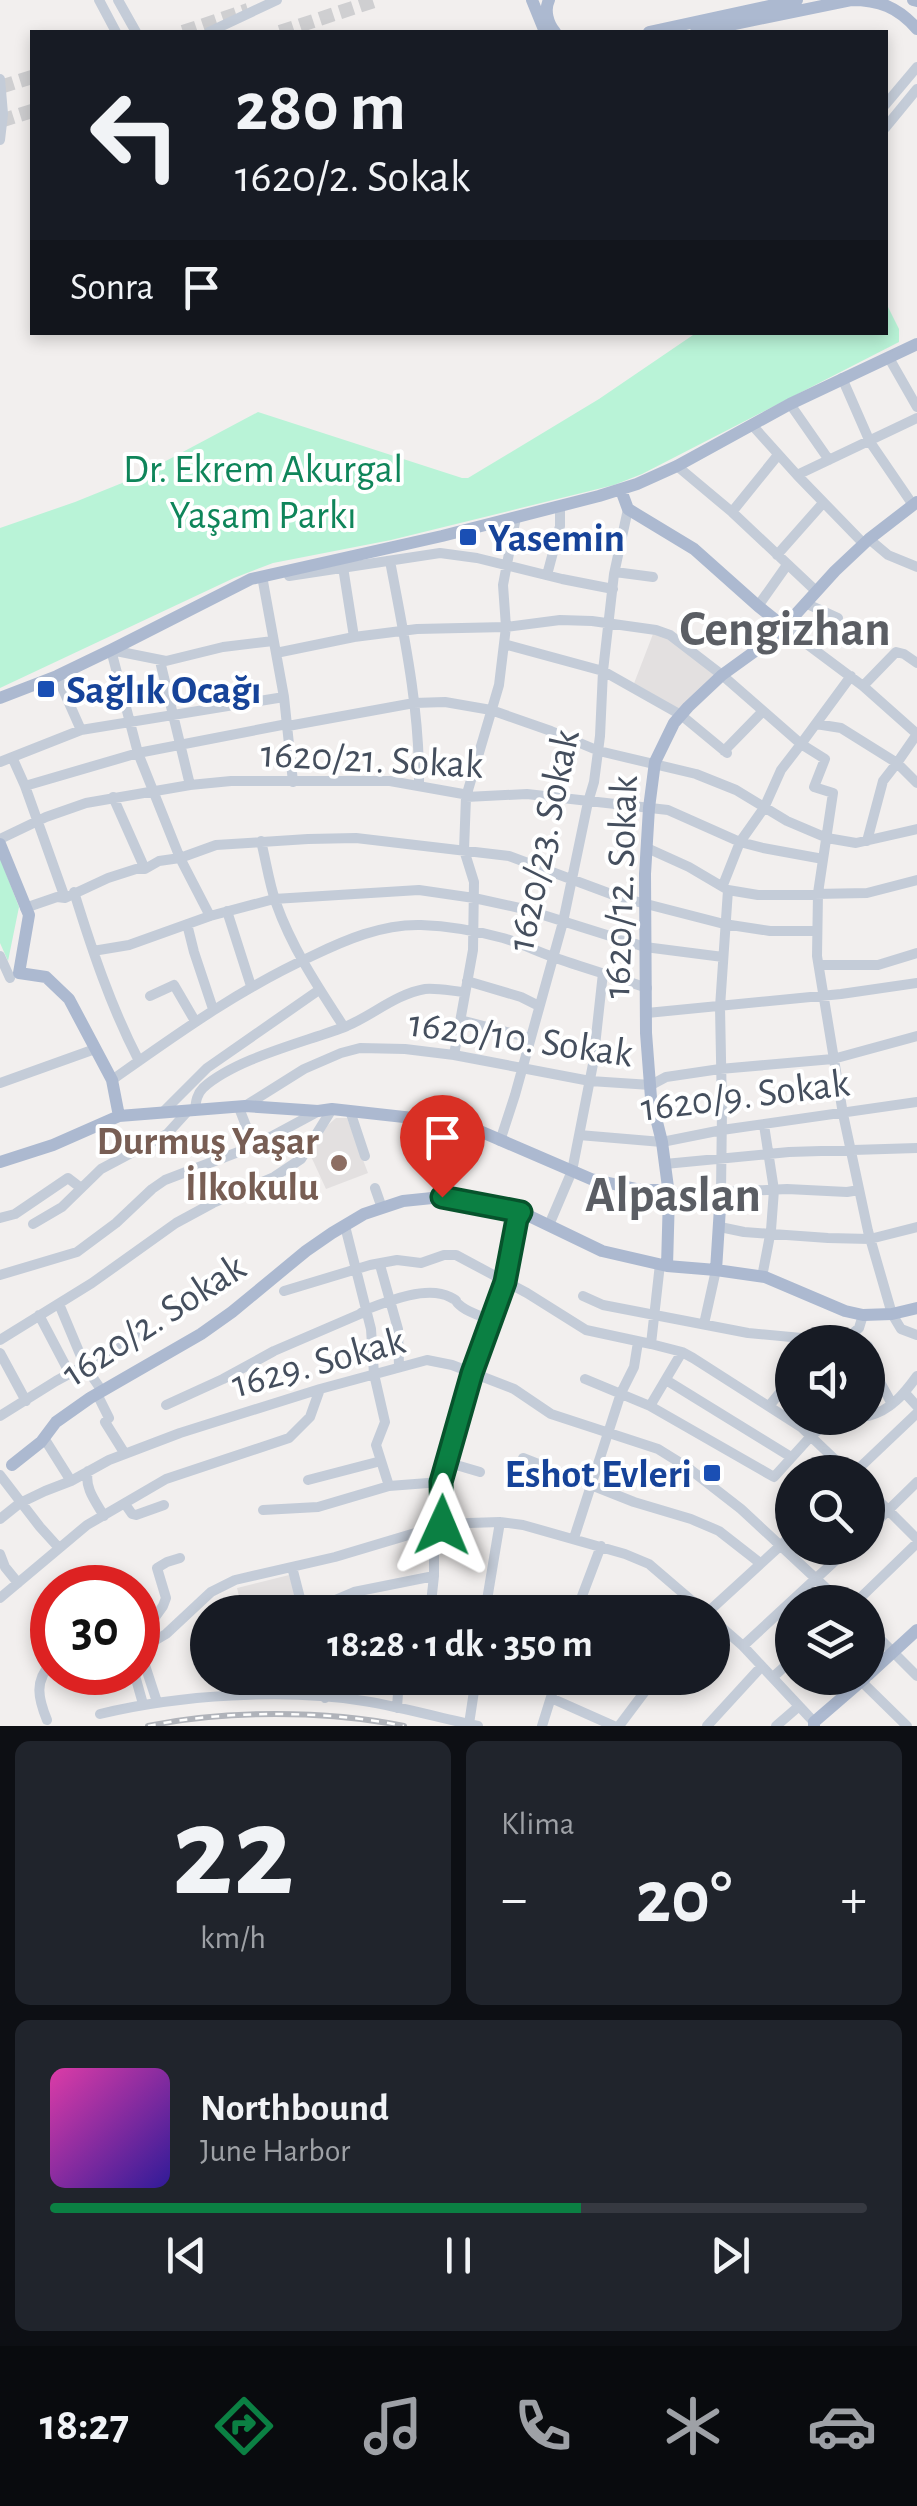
<!DOCTYPE html>
<html lang="tr">
<head>
<meta charset="utf-8">
<style>
	body { margin:0; font-family:"Alegreya Sans",sans-serif; background:#20242c; color:#f1f3f6; height:100vh; display:flex; flex-direction:column; font-size:38px; white-space:nowrap }
	* { box-sizing:border-box; margin:0 }
	p { font-size:32px; color:#9ea1a6 }
	.icon { flex:none; width:55px; height:55px; fill:none; stroke:currentColor; stroke-width:2; stroke-linecap:round; stroke-linejoin:round }
	.map { position:relative; height:1726px; overflow:hidden }
	.drawer { display:flex; flex-direction:column; gap:15px; padding:15px; background:#0d0f14; flex:1 }
	.drawer>* { flex:none }
	.top-card { position:absolute; left:30px; top:30px; width:858px; height:305px; border-radius:0px; box-shadow:0 5px 15px #0003; background:#171b24; color:#f1f3f6; overflow:hidden }
	.controls { position:absolute; left:775px; top:1325px; display:grid; gap:20px }
	.controls a { display:grid; place-items:center; width:110px; height:110px; border-radius:50%; background:#171b24; box-shadow:0 5px 15px #0003; font-size:50px }
	.speed { position:absolute; left:30px; top:1565px; display:flex; gap:20px; font-size:50px; font-weight:700; text-align:center }
	.speed>* { display:grid; place-content:center; width:130px; height:130px; border-radius:50%; background:#171b24; box-shadow:0 5px 15px #0003; line-height:1 }
	.speed .limit { border:15px solid #d22; background:#fff; color:#111 }
	.pin { position:absolute; display:grid; place-items:center; width:85px; height:85px; color:#fff; margin:-102px -42px; border-radius:50% 50% 50% 0; rotate:-45deg; box-shadow:0 0 10px #0007 }
	.pin .icon { rotate:45deg }
	.me { position:absolute; width:110px; margin:-55px; rotate:1deg; stroke-linejoin:round; filter:drop-shadow(0 0 8px #0008) }
	.turn { display:flex; align-items:center; gap:35px; height:210px; padding:0 40px; font-size:45px }
	.turn .icon { width:130px; height:130px; stroke-width:2.5 }
	.turn b { display:block; font-size:70px; line-height:85px }
	.then { display:flex; align-items:center; height:95px; padding:0 40px; background:#0003; gap:20px; font-size:38px }
	.big { font-size:75px; font-weight:700; line-height:1.1 }
	.drawer .widget { flex:1; display:flex; flex-direction:column; justify-content:center; gap:15px; min-width:0; padding:0 35px; border-radius:15px; background:#20242c }
	.drawer .dial { align-items:center; gap:0 }
	.dial b { font-size:130px; line-height:1 }
	.song { display:flex; align-items:center; gap:30px }
	.cover { width:120px; height:120px; border-radius:15px; background:linear-gradient(135deg,hsl(320 70% 55%),hsl(250 70% 35%)) }
	.played { height:10px; border-radius:5px; background:linear-gradient(90deg,#0b8043 65%,#363941 65%) }
	.keys { display:flex; justify-content:space-around; direction:ltr }
	.heat { display:flex; justify-content:space-between; align-items:center; font-size:55px; direction:ltr }
	.drawer .tiles { flex:1; display:grid; gap:15px; grid-template-columns:1fr 1fr }
	.widget:last-child { grid-column:span 2 }
	.trip { position:absolute; left:190px; top:1595px; width:540px; height:100px; border-radius:50px; background:#171b24; box-shadow:0 5px 15px #0003; font-weight:700; line-height:100px; text-align:center }
	.tab-bar { display:flex; height:160px; justify-content:space-around; align-items:center; background:#090b0e; color:#9ea1a6 }
	.tab-bar .icon { width:70px; height:70px }
	.tab-bar .selected { color:#0b8043 }
	.tab-bar b { font-size:45px; color:#f1f3f6 }
	.map>svg:first-child { display:block }
	.education { fill:#e3e0e0 }
	.green { fill:#b9f3d7 }
	.lines { fill:none; stroke-linecap:round; stroke-linejoin:round }
	.highway-tunnel { stroke:#cfcfd1; stroke-width:14; stroke-dasharray:14 7; stroke-linecap:butt }
	.minor { stroke:#c4ccd8; stroke-width:10 }
	.major { stroke:#acb9d0; stroke-width:12 }
	.rail-casing { stroke:#b0b3ba; stroke-width:6 }
	.rail { stroke:#fff; stroke-width:2.5; stroke-dasharray:8; stroke-linecap:butt }
	.route-casing { stroke:#07532c; stroke-width:25 }
	.route { stroke:#0b8043; stroke-width:18 }
	.transit-dot { fill:#1a4fb4; stroke:#fff; stroke-width:4 }
	.education-dot { fill:#8d6e63; stroke:#fff; stroke-width:4 }
	.labels { text-anchor:middle; stroke-width:8; stroke-linejoin:round; paint-order:stroke }
	.park-label { font-size:40px; fill:#0f855a; stroke:#fff }
	.transit-label { font-size:40px; font-weight:bold; fill:#164399; stroke:#fff; text-anchor:start }
	.street-label { font-size:40px; fill:#454f5e; stroke:#fff }
	.education-label { font-size:40px; font-weight:bold; fill:#785e54; stroke:#fff; text-anchor:end }
	.district-label { font-size:50px; font-weight:bold; fill:#5b5e64; stroke:#fff }
</style>
</head>
<body>
<div class="map">
<svg width="917" height="1726" viewBox="0 0 917 1726">
	<rect width="100%" height="100%" fill="#f2efee"/>
	<!-- education -->
	<path class="education" d="M653,634L669,637L699,660L716,677L681,712L633,686Z
		M336,1118H347L368,1173L326,1189L309,1152L328,1125Z
		M289,1575L300,1612H243L237,1588Z"/>
	<!-- green -->
	<path class="green" d="M885,301L899,329V342L642,474L614,485L391,540L273,563L234,578L0,688V528L75,502L132,479L258,412L462,478H468L599,399L696,333L885,332Z
		M0,858L19,907L8,961L0,943Z"/>
	<g class="lines">
		<!-- highway-tunnel -->
		<path class="highway-tunnel" d="M183,32L248,10
			M280,32L377,0
			M0,87L32,77
			M0,121L32,111"/>
		<!-- minor -->
		<path class="minor" d="M99,0L116,32
			M118,0L136,32
			M209,32L277,0
			M0,79L3,114L0,140
			M885,105L917,67
			M885,128L917,89
			M889,358L917,407
			M842,378L870,442L913,505
			M790,404L829,460
			M752,425L797,475L864,544
			M677,466L732,512L816,591
			M797,475L917,418
			M732,512L778,455
			M869,539L888,555L917,567
			M777,555L823,503
			M390,561C404,635 420,710 419,785
			M343,567L354,637
			M615,572L653,577
			M547,575L560,526V506
			M262,576L284,697L293,782
			M289,576L440,553L477,558L562,579L613,589
			M805,603L838,618
			M758,606L787,565
			M784,627L863,686L917,734
			M504,644L603,671L681,715L727,753
			M276,653L354,637L417,629L506,627L560,620L592,621L656,630L670,635L722,675L801,744L851,676
			M160,661L190,785
			M57,676L81,730
			M863,686L896,652L904,654L917,663
			M816,724L841,728L897,763L917,734
			M288,726L414,703L445,702L491,710L551,731L599,751L696,774L736,790L787,821L827,838L856,843L917,829
			M724,751L763,711
			M12,757L25,786L65,898
			M0,762L81,730L284,697
			M25,786L138,753L287,724
			M113,797L145,869
			M0,839L46,817L86,803L190,785L231,781H390L463,794L466,797L527,794L668,810L740,842L763,848L823,859
			M261,841C266,861 269,883 276,903C292,948 318,987 344,1027
			M867,841L883,781L897,763L917,783
			M647,848L689,867L728,890L758,895L867,893L917,880
			M723,885L740,842L764,808L781,770L801,744L825,759L814,787L833,793L818,893L817,956L843,1114L868,1231L892,1314L901,1329L917,1335
			M728,890L720,1007L722,1109L721,1192L787,1189L847,1192L859,1190
			M74,892C92,950 111,1007 139,1061
			M25,908L57,897L65,898L108,878L136,869H145L159,861L180,858L216,845L308,839L356,838L509,856L619,897L724,924L770,931H816
			M227,911L251,986
			M210,916L180,858L138,753L111,650L166,661L223,647L273,641
			M187,924L194,952L213,1009
			M93,951L129,945L210,916L274,899L419,890L474,898L524,909L645,947L723,957
			M0,956L10,978
			M819,965H878L917,953
			M467,981L521,997L539,1006
			M150,996L174,985L195,1021
			M647,1013L841,994L917,983
			M460,1020L530,1038
			M454,1055L473,950L474,882L464,850L466,797L499,685L506,627L503,585L516,517
			M112,1080C177,1034 238,990 312,956C345,940 382,924 421,925C448,926 477,931 503,938C520,943 536,951 553,957C584,968 616,977 647,988
			M0,1083L95,1049
			M245,1106L304,1069L341,1053L360,1048L405,1049L454,1055L590,1081L651,1085L666,1077L720,1069L833,1059L917,1036
			M239,1108L254,1146
			M195,1109C196,1101 197,1094 203,1088C236,1058 306,1042 347,1026C373,1015 396,994 425,989C438,988 452,991 465,992
			M350,1111L365,1156
			M163,1112L207,1068L319,990
			M579,1135L662,1142L722,1130L917,1102
			M500,1141L515,1095L563,922L588,802L594,782L600,736L603,671L614,574L628,509
			M665,1164L789,1152L917,1148
			M375,1188L382,1208
			M0,1218L15,1214L68,1178L81,1188
			M33,1224L62,1207L101,1169L167,1134L187,1112
			M549,1225L572,1171L593,1064L603,973
			M345,1226L371,1329L374,1374L385,1422L376,1445L389,1486
			M720,1227L744,1232L828,1238L870,1239L917,1227
			M380,1265L398,1329L399,1367
			M0,1275L77,1252L116,1223L152,1189L165,1180L254,1146L317,1112
			M762,1277L771,1230L774,1190L764,1125
			M284,1291L370,1265L397,1260L421,1263L444,1255H456L527,1293L586,1330L651,1344L682,1352L693,1358L801,1427L848,1472
			M583,1296L603,1305L748,1333L844,1342
			M59,1304L85,1366L102,1391
			M39,1315L70,1374
			M704,1324L716,1270
			M0,1340L92,1283L176,1223L213,1203L274,1177L301,1159L332,1109
			M843,1342L859,1328L863,1315
			M651,1344L660,1264
			M868,1346L881,1384L892,1404
			M0,1353L26,1401
			M585,1379L650,1406L774,1477L812,1435L831,1420L859,1418
			M666,1380L791,1457
			M905,1393L917,1406
			M97,1394L109,1418L105,1422L125,1454
			M166,1405L223,1379L274,1351L360,1314L365,1310C388,1301 427,1285 450,1297C462,1303 451,1299 462,1307C470,1313 481,1316 491,1320
			M650,1406L682,1352
			M769,1406L792,1378
			M0,1416L56,1381L137,1337
			M868,1416C890,1411 904,1394 917,1376
			M44,1438L71,1481
			M523,1458L634,1502L691,1519L719,1531L760,1563
			M446,1462L480,1472
			M88,1471C84,1488 96,1502 104,1516
			M855,1472L917,1413
			M0,1475L40,1527L59,1548
			M308,1480L381,1461
			M868,1490L917,1539
			M125,1504L132,1514L136,1515L164,1505
			M263,1510L318,1507L389,1486L441,1482
			M0,1519L20,1503L45,1491L71,1481L109,1460L180,1433L320,1389L427,1360L452,1365L514,1389L551,1414L658,1449L687,1467L741,1509L841,1602
			M442,1525L441,1482L472,1373L505,1281L517,1219L521,1212
			M868,1530L917,1482
			M574,1538L621,1393L634,1367L638,1342
			M0,1554L5,1567L18,1583
			M292,1567L302,1606H321V1610
			M359,1591L360,1612
			M0,1598L87,1525L166,1479L289,1438L310,1417L320,1389
			M856,1602L917,1543
			M321,1606L354,1592L434,1576
			M430,1612L434,1576V1528
			M485,1612L500,1522
			M576,1612L601,1546
			M708,1612L792,1535
			M712,1619L743,1646L814,1722
			M868,1627L917,1676
			M138,1641L163,1606L166,1598L157,1568L167,1562L180,1558
			M138,1646L149,1644L166,1634L211,1592L235,1580L335,1557L442,1525L469,1523L500,1522L523,1525L625,1554L649,1564L705,1612
			M743,1646L849,1548
			M138,1650L142,1656L157,1702
			M134,1672L143,1704
			M773,1677L792,1660
			M324,1678L325,1698
			M861,1681L907,1726
			M551,1698L614,1726
			M397,1708L399,1678
			M100,1714C178,1695 285,1688 364,1701C402,1707 440,1718 478,1726
			M47,1720C38,1698 34,1681 52,1662
			M469,1724L476,1678
			M542,1726L557,1678
			M619,1726L655,1678
			M707,1726L761,1667
			M776,1726L798,1707"/>
		<!-- major -->
		<path class="major" d="M532,0L545,32
			M549,0C544,10 548,24 555,32
			M913,0L917,1
			M649,32L797,0
			M696,32L851,0C879,0 898,7 917,29
			M621,490L628,509L694,549L758,606L784,627
			M0,698L57,676L111,650L251,579L442,536L599,496L637,484L677,466L790,404L917,344
			M0,844L29,915L19,973L46,977L69,999L112,1080L119,1116
			M0,1162L53,1145L119,1116L245,1106L318,1111L332,1109L449,1122L468,1126L591,1179L641,1190H658L669,1195L721,1192L716,1270
			M667,1266L669,1195L662,1142L651,1098L646,1033L645,874L649,808L655,762L674,723L688,707L722,675L776,636L835,571L869,539L917,502
			M12,1465L41,1442L56,1422L90,1398L201,1334L232,1312L306,1251L332,1233L364,1214L403,1201L442,1197L521,1212L602,1251L667,1266L716,1270L765,1277L845,1311L863,1315L892,1314L917,1308
			M868,1675L917,1630
			M814,1726V1722L865,1678"/>
		<defs>
			<path id="rail" d="M148,1726C225,1710 326,1710 404,1726"/>
		</defs>
		<!-- rail casing -->
		<use href="#rail" class="rail-casing"/>
		<!-- rail -->
		<use href="#rail" class="rail"/>
	</g>
	<g class="lines">
		<defs>
			<path id="route" d="M442,1525L441,1482L472,1373L505,1282L517,1219L521,1212L442,1197"/>
		</defs>
		<!-- route casing -->
		<use href="#route" class="route-casing"/>
		<!-- route -->
		<use href="#route" class="route"/>
	</g>
	<!-- markers -->
	<g class="transit-dot">
		<rect x="458" y="527" width="20" height="20" rx="5"/>
		<rect x="36" y="679" width="20" height="20" rx="5"/>
		<rect x="702" y="1463" width="20" height="20" rx="5"/>
	</g>
	<circle class="education-dot" cx="339" cy="1163" r="10"/>
	<g class="labels">
		<!-- park labels -->
		<g class="park-label">
			<text x="263" y="482">Dr. Ekrem Akurgal<tspan x="263" dy="46">Yaşam Parkı</tspan></text>
		</g>
		<!-- transit labels -->
		<g class="transit-label">
			<text x="488" y="551">Yasemin</text>
			<text x="66" y="703">Sağlık Ocağı</text>
			<text x="692" y="1487" text-anchor="end">Eshot Evleri</text>
		</g>
		<!-- street labels -->
		<g class="street-label">
			<text transform="translate(372 758) rotate(3)" y="14">1620/21. Sokak</text>
			<text transform="translate(542 840) rotate(-78)" y="14">1620/23. Sokak</text>
			<text transform="translate(619 887) rotate(-88)" y="14">1620/12. Sokak</text>
			<text transform="translate(521 1037) rotate(8)" y="14">1620/10. Sokak</text>
			<text transform="translate(745 1094) rotate(-7)" y="14">1620/9. Sokak</text>
			<text transform="translate(153 1319) rotate(-33)" y="14">1620/2. Sokak</text>
			<text transform="translate(318 1361) rotate(-15)" y="14">1629. Sokak</text>
		</g>
		<!-- education labels -->
		<g class="education-label">
			<text x="319" y="1154">Durmuş Yaşar<tspan x="319" dy="46">İlkokulu</tspan></text>
		</g>
		<!-- district labels -->
		<g class="district-label">
			<text x="785" y="645">Cengizhan</text>
			<text x="673" y="1211">Alpaslan</text>
		</g>
	</g>
</svg>
<div class="controls">
<a><svg class="icon" aria-label="sound" viewBox="0 0 24 24"><path d="M4 9h4l5-4v14l-5-4H4zM17 9q2 3 0 6"/></svg></a>
<a><svg class="icon" aria-label="search" viewBox="0 0 24 24"><circle cx="10" cy="10" r="6"/><path d="M15 15l6 6"/></svg></a>
<a><svg class="icon" aria-label="layers" viewBox="0 0 24 24"><path d="M12 4l9 5-9 5-9-5zM3 14l9 5 9-5"/></svg></a>
</div>
<div class="speed"><div class="limit">30</div></div>
<div class="pin" style="left:442px;top:1197px;background:#d93025"><svg class="icon" aria-label="arrive" viewBox="0 0 24 24"><path d="M6 21V4h12l-3 4 3 4H6"/></svg></div>
<svg class="me" style="left:442px;top:1525px" viewBox="-20 -20 40 40"><path d="M0-17L14 15 0 8-14 15z" fill="#0b8043" stroke="#fff" stroke-width="4"/></svg>
<div class="trip">18:28 · 1 dk · 350 m</div>
<div class="top-card">
<div class="turn"><svg class="icon" aria-label="left" viewBox="0 0 24 24"><path d="M17 20v-9H6M10 6l-5 5 5 5"/></svg><div><b>280 m</b>1620/2. Sokak</div></div>
<div class="then">Sonra<svg class="icon" aria-label="arrive" viewBox="0 0 24 24"><path d="M6 21V4h12l-3 4 3 4H6"/></svg></div>
</div>
</div>
<section class="drawer">
<div class="tiles">
<div class="widget dial"><b>22</b><p>km/h</p></div>
<div class="widget"><p>Klima</p>
<div class="heat"><a>−</a><b class="big">20°</b><a>+</a></div>
</div>
<div class="widget">
<div class="song"><i class="cover"></i><div><b>Northbound</b><p>June Harbor</p></div></div>
<div class="played"></div>
<div class="keys"><svg class="icon" aria-label="previous" viewBox="0 0 24 24"><path d="M18 5L8 12l10 7zM5 5v14"/></svg><svg class="icon" aria-label="pause" viewBox="0 0 24 24"><path d="M8 5v14M16 5v14"/></svg><svg class="icon" aria-label="next" viewBox="0 0 24 24"><path d="M6 5l10 7-10 7zM19 5v14"/></svg></div>
</div>
</div>
</section>
<nav class="tab-bar">
<b>18:27</b>
<svg class="icon selected" aria-label="directions" viewBox="0 0 24 24"><path d="M12 3l9 9-9 9-9-9zM9 14v-3h6M13 9l2 2-2 2"/></svg>
<svg class="icon" aria-label="music" viewBox="0 0 24 24"><path d="M9 18V5l10-2v13"/><circle cx="6" cy="18" r="3"/><circle cx="16" cy="16" r="3"/></svg>
<svg class="icon" aria-label="phone" viewBox="0 0 24 24"><path d="M5 4h4l2 5-3 2q2 4 5 5l2-3 5 2v4C11 20 4 13 5 4z"/></svg>
<svg class="icon" aria-label="climate" viewBox="0 0 24 24"><path d="M12 3v18M4 7l16 10M4 17L20 7"/></svg>
<svg class="icon" aria-label="car" viewBox="0 0 24 24"><path d="M5 17H2v-5l4-1 3-4h7l3 4 3 1v5h-3M9 17h6M6 11h13"/><circle cx="7" cy="17" r="2"/><circle cx="17" cy="17" r="2"/></svg>
</nav>
</body>
</html>
